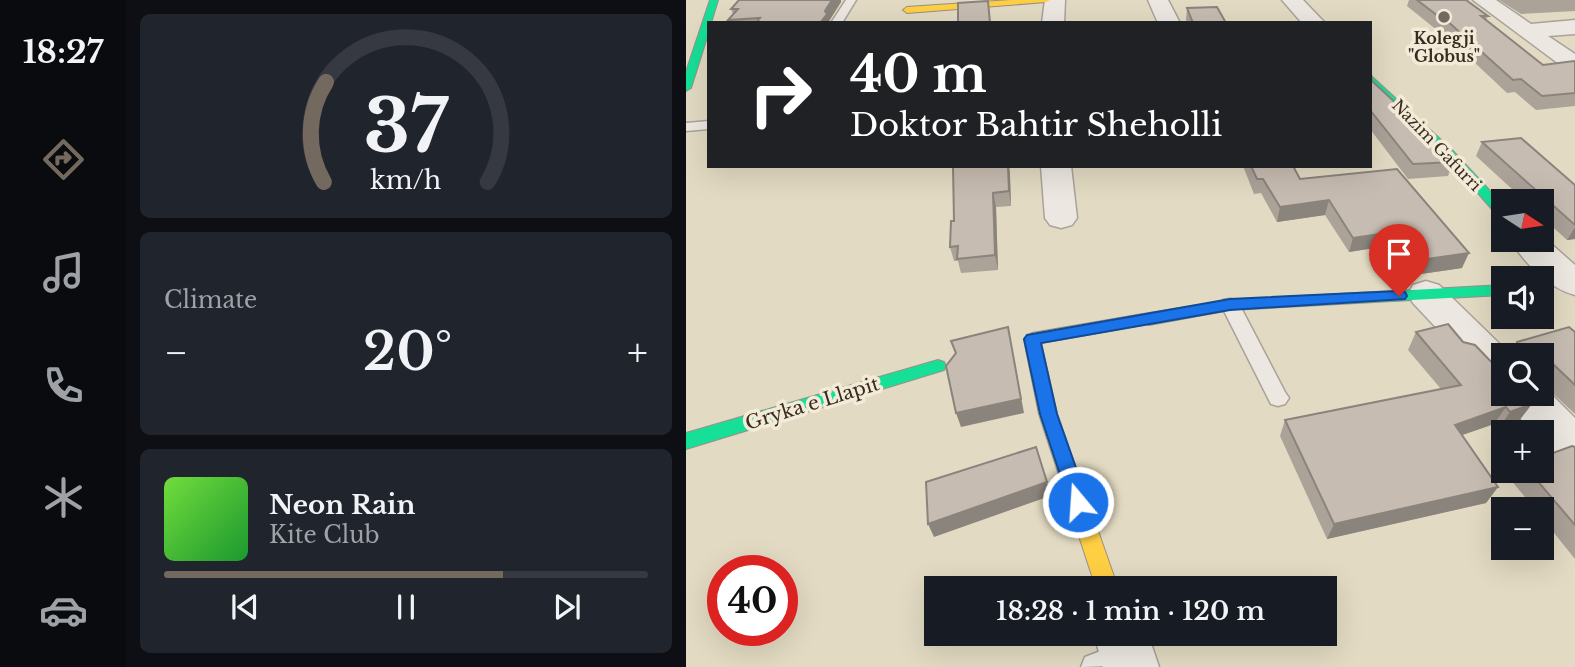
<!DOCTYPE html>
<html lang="en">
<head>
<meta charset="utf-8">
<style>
	body { margin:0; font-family:"Libre Baskerville",serif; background:#20242c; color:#f1f3f6; height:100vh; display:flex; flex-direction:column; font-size:26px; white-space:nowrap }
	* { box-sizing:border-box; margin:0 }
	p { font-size:23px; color:#9ea1a6 }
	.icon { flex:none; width:38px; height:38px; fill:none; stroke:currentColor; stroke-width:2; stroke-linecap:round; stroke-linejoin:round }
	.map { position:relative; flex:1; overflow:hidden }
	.details { display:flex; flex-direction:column; gap:14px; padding:14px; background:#0d0f14; width:560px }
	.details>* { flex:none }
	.hud { position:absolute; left:21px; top:21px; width:665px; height:147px; border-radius:0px; box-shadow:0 7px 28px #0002; background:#202124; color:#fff; overflow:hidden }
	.needle { width:46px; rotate:102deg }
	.buttons { position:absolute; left:805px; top:189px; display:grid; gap:14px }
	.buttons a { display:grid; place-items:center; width:63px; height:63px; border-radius:0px; background:#171b24; box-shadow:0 7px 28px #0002; font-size:35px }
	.speed { position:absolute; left:21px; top:555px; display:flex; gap:14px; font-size:35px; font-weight:700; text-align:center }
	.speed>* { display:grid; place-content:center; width:91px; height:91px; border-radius:50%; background:#171b24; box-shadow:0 7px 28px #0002; line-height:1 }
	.speed .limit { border:10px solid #d22; background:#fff; color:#111 }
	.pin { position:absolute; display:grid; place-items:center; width:60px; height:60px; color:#fff; margin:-72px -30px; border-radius:50% 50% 50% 0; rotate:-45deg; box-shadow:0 0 7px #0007 }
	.pin .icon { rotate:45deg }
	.me { position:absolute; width:77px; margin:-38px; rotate:342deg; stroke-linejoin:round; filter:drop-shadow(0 0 5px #0008) }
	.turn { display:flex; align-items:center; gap:24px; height:147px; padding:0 28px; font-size:32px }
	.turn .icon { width:91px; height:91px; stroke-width:2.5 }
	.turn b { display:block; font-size:49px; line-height:60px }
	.big { font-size:52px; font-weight:600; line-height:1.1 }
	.details .tile { flex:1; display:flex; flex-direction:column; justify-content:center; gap:10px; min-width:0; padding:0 24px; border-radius:10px; background:#20242c }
	.details .dial { align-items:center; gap:0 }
	.dial svg { height:182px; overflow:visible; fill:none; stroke:#363941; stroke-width:7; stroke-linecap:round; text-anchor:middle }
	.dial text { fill:#f1f3f6; stroke:none }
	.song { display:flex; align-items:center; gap:21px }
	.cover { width:84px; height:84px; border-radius:10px; background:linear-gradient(135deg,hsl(100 70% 55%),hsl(130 70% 35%)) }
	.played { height:7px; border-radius:4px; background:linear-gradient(90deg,#74695e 70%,#363941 70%) }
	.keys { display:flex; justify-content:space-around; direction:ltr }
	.heat { display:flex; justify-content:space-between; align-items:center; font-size:38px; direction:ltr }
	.trip { position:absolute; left:238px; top:576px; width:413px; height:70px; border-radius:0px; background:#171b24; box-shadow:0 7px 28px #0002; font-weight:600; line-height:70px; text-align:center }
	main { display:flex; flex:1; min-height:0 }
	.tabs { display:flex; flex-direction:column; width:126px; justify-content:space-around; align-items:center; background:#090b0e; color:#9ea1a6 }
	.tabs .icon { width:49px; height:49px }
	.tabs .selected { color:#74695e }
	.tabs b { font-size:32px; color:#f1f3f6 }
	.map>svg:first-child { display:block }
	.farmland { fill:#e2dac2; fill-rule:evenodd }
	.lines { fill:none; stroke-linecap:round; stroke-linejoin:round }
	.lane-casing { stroke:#a9a299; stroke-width:3 }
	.street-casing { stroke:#a9a299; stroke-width:3 }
	.fast-casing { stroke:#999188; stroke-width:2 }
	.slow-casing { stroke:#999188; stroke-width:2 }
	.lane { fill:#ece8e1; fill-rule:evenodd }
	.street { fill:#ece8e1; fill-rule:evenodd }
	.fast { fill:#16e098; fill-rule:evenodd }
	.slow { fill:#ffcf43; fill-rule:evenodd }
	.wall { fill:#aba298 }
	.shaded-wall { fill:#8b847c }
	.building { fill:#c7bcb1; stroke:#8b847c; stroke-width:2 }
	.route { fill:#1a73e8; stroke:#114b97; stroke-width:2 }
	.poi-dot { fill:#74695e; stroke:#f3ead8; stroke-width:2.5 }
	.labels { text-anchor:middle; stroke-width:7; stroke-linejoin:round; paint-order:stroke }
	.far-poi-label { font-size:16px; font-weight:bold; fill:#382b21; stroke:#f3ead8 }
	.far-street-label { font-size:16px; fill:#382b21; stroke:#f3ead8 }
	.street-label { font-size:19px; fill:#382b21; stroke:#f3ead8 }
</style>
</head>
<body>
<main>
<nav class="tabs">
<b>18:27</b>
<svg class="icon selected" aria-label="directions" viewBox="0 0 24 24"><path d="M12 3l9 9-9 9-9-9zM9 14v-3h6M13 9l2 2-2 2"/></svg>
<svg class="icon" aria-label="music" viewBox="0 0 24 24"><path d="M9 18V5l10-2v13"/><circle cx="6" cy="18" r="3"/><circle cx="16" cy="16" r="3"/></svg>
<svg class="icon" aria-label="phone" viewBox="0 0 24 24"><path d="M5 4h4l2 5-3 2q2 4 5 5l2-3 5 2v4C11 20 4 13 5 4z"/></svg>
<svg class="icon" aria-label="climate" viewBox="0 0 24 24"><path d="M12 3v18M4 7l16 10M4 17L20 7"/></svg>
<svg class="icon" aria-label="car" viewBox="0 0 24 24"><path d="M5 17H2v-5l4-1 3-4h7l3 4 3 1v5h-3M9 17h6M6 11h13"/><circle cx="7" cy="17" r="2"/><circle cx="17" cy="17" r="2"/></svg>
</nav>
<section class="details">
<div class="tile dial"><svg viewBox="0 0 100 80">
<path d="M14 69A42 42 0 1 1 86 69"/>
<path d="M14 69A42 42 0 0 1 15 25" stroke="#74695e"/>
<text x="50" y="56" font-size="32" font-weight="700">37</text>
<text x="50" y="72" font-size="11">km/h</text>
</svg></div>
<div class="tile"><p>Climate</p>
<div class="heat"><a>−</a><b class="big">20°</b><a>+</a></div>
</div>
<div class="tile">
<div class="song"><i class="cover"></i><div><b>Neon Rain</b><p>Kite Club</p></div></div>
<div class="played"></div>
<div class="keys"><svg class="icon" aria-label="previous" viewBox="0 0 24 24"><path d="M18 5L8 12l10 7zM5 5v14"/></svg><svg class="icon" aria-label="pause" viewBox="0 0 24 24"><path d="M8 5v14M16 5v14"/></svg><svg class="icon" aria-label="next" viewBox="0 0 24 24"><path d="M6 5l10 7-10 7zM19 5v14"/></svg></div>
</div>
</section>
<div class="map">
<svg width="889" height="667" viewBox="0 0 889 667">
	<rect width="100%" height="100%" fill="#e3dcd0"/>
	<!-- farmland -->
	<path class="farmland" d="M0,0H889V667H0ZM23,23H684V166H23ZM817,201H856V240H817ZM817,278H856V317H817ZM817,355H856V394H817ZM817,432H856V471H817ZM817,509H856V548H817ZM37,570H96V630H37ZM250,588H639V634H250Z"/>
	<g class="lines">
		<defs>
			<path id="lane" d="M160,0H170L156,23H145Z
				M23,121V129L0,131V123Z
				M544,299L551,300L599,392L603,398L599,404L592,406L585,404L535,305L537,300Z
				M441,641L451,645L455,655L451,665L395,667L399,657Z"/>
			<path id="street" d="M359,0H379L378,23H356Z
				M462,0H482L494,23H472Z
				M596,0H617L639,23H616Z
				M787,0H810L845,24L889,20V34L862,36L889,54V72L881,70Z
				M355,166H385L391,218L386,225L375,228L364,225L359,218Z
				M856,236L889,265V295C862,288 839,263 824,240H856Z
				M740,281L753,285L825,355H817V389L803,384L727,303L722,294L727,285Z
				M856,385L889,418V466L873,460L856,441V432H847L823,406L817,394H856Z
				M408,634H462L473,667H417Z"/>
			<path id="fast" d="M24,0H32L25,23H23V31L5,88L0,91V72Z
				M684,75L765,149L817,205V217L812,216L757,153L684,84Z
				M817,285V295L544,310L463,325L455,319L463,313L544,300Z
				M252,360L258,362L260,366L258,370L0,449V433Z"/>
			<path id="slow" d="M325,0H364L360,2L221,13L217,10L221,7Z
				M463,313L468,315L471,319L468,323L355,343L371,414L432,588H410L353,414L338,339L346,333Z"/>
		</defs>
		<!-- lane casing -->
		<use href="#lane" class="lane-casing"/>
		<!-- street casing -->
		<use href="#street" class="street-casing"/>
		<!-- fast casing -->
		<use href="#fast" class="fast-casing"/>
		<!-- slow casing -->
		<use href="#slow" class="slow-casing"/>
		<!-- lane -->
		<use href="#lane" class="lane"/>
		<!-- street -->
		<use href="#street" class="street"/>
		<!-- fast -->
		<use href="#fast" class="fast"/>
		<!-- slow -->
		<use href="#slow" class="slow"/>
	</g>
	<!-- wall -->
	<path class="wall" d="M53,0H155V2L143,21V23H43L42,20L47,14L45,9Z
		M723,0H780L802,16L800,20L857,65L889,62V106L850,110L829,92L821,93L755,31H752L721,6Z
		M813,0H889V11L835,14Z
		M501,8L540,23H501L500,20Z
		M684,68L686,81L767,162L762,176L722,179L684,129Z
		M796,142L889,185V239L881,240L856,217V201H839L790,156Z
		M323,166L324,176L325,206L310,207L312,270L275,273L272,261H268L264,247L268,221Z
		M557,166H607L614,179L711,169L776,268L735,274L714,244L663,252L639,215L591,222L575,193L568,194Z
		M762,324L833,421L813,428L808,424L776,435L812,487L800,503L641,539L594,436L599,420L755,389L722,350L730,332Z
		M889,332V414L858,385L856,388V355H822L831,342Z
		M889,447V559L856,518V509H849L824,479L831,471H856Z"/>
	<!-- shaded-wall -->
	<path class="shaded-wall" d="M146,0H155V2L143,21V23H134L139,11Z
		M323,166L324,176L325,206L323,191Z
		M307,193L310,207L312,270L309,255Z
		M643,200L639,215L591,222L594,207Z
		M889,227V239L881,240Z
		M719,230L714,244L663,252L667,238Z
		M783,253L776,268L735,274L741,259Z
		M322,327L338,413L275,427L270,413Z
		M846,404L833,421L813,428L824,412Z
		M820,407L808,424L759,441L769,425Z
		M361,482L364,496L248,537L242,524Z
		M812,487L800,503L641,539L648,524Z"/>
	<!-- building -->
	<path class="building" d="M53,0H146L139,11L141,14L134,23H70L74,18L42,20L52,9H45Z
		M731,0H780L802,16H795L857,65L888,61L889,62V93L856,96L835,79L827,80L759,19H756Z
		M302,1L304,23H272V3Z
		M531,7L540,23H507L501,8Z
		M684,68L686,81L743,134L767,162L727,164L684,110Z
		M835,138L889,185V225L796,142Z
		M267,166H322L323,191L307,193L309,255L271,259L272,246L264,247L265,221H268Z
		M565,166H607L614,179L711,169L783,253L741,259L719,230L667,238L643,200L594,207L577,179H571Z
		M762,324L777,342L789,345L812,369L817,371V394H836L846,404L824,412L820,407L769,425L812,487L648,524L599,420L775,385L730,332Z
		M322,327L335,399L270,413L260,366L270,353L265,341Z
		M883,327L889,332V385L868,365L866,374L856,375V355H831V342Z
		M886,446L889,447V525L843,471H856V457Z
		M350,447L361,482L242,524L240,482Z"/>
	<!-- route -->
	<path class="route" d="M713,291L719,292L721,296L719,299L544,310L355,343L371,414L402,502L399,508L392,511L385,508L354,414L338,339L341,335L544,299Z"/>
	<!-- markers -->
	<circle class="poi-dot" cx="758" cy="17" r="7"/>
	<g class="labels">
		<!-- far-poi labels -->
		<g class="far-poi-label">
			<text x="758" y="44">Kolegji<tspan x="758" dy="18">"Globus"</tspan></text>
		</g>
		<!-- far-street labels -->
		<g class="far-street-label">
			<text transform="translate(751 145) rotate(46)" y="6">Nazim Gafurri</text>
		</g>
		<!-- street labels -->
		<g class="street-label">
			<text transform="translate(126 403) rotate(-17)" y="7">Gryka e Llapit</text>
		</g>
	</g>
</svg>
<div class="buttons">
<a><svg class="needle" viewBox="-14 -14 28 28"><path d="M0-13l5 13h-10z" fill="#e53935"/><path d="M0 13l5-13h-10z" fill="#9ea1a6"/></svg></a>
<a><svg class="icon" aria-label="sound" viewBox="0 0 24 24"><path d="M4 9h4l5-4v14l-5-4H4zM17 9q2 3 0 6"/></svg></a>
<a><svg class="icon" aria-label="search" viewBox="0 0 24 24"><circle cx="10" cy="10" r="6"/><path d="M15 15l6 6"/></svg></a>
<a>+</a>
<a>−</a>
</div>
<div class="speed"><div class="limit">40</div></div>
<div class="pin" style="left:713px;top:296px;background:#d93025"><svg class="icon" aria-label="arrive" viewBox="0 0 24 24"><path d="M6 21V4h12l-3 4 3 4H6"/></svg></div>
<svg class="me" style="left:392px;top:502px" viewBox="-20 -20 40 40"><circle r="17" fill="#1a73e8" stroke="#fff" stroke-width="3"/><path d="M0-11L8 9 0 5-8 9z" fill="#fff"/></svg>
<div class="trip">18:28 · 1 min · 120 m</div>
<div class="hud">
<div class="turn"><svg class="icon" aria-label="right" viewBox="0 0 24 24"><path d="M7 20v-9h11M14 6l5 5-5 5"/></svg><div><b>40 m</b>Doktor Bahtir Sheholli</div></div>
</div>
</div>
</main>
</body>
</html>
